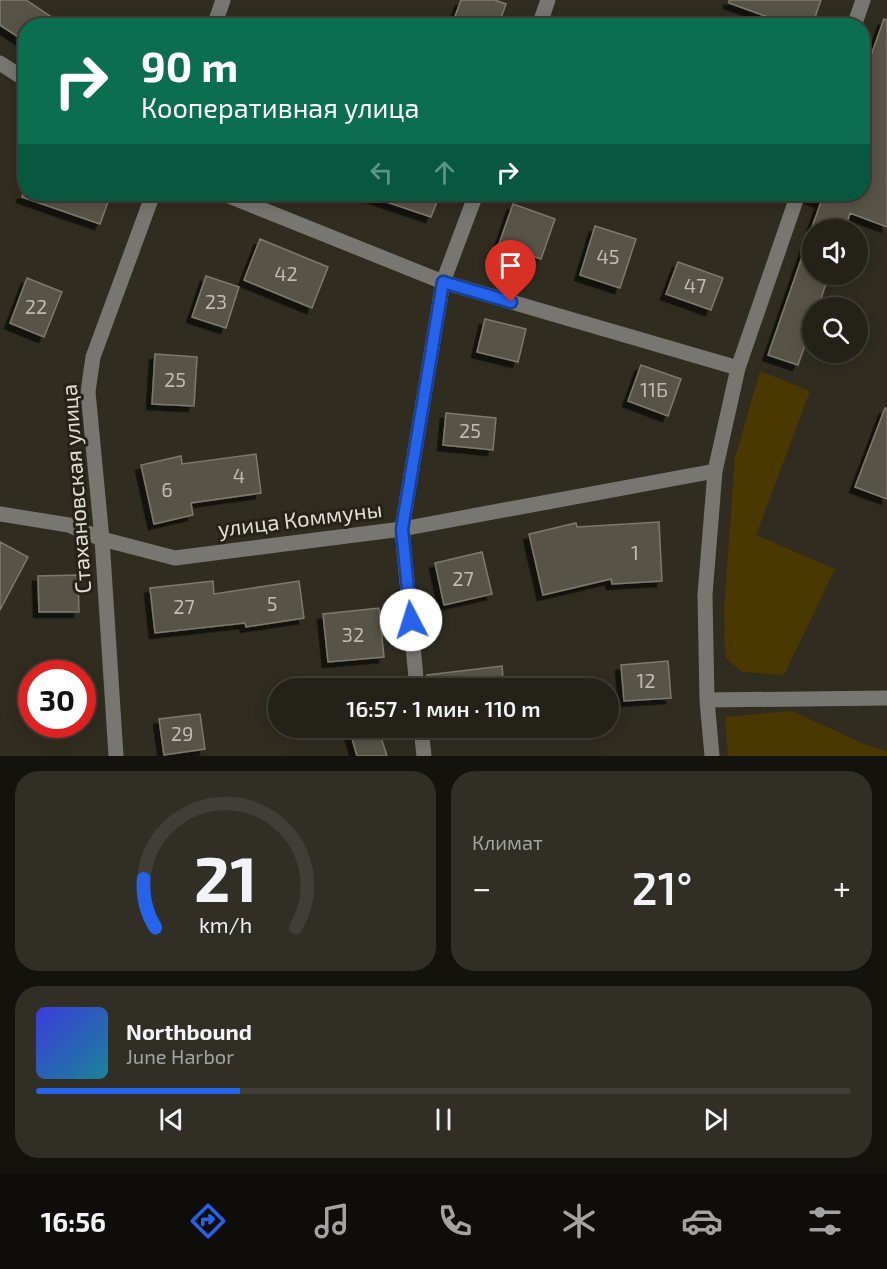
<!DOCTYPE html>
<html lang="ru">
<head>
<meta charset="utf-8">
<style>
	body { margin:0; font-family:"Exo 2",sans-serif; background:#302e25; color:#f1f3f6; height:100vh; display:flex; flex-direction:column; font-size:22px; white-space:nowrap }
	* { box-sizing:border-box; margin:0 }
	p { font-size:20px; color:#a3a3a2 }
	.icon { flex:none; width:33px; height:33px; fill:none; stroke:currentColor; stroke-width:2; stroke-linecap:round; stroke-linejoin:round }
	.map { position:relative; height:756px; overflow:hidden }
	.drawer { display:flex; flex-direction:column; gap:15px; padding:15px; background:#14120d; flex:1 }
	.drawer>* { flex:none }
	.banner { position:absolute; left:18px; top:18px; width:852px; height:183px; border-radius:24px; box-shadow:0 3px 15px #0003,0 0 0 2px #413e37; background:#0b6e4f; color:#fff; overflow:hidden }
	.tools { position:absolute; left:802px; top:219px; display:grid; gap:12px }
	.tools a { display:grid; place-items:center; width:66px; height:66px; border-radius:50%; background:#242118; box-shadow:0 3px 15px #0003,0 0 0 2px #413e37; font-size:30px }
	.speed { position:absolute; left:18px; top:660px; display:flex; gap:12px; font-size:30px; font-weight:700; text-align:center }
	.speed>* { display:grid; place-content:center; width:78px; height:78px; border-radius:50%; background:#242118; box-shadow:0 3px 15px #0003,0 0 0 2px #413e37; line-height:1 }
	.speed .limit { border:9px solid #d22; background:#fff; color:#111 }
	.pin { position:absolute; display:grid; place-items:center; width:51px; height:51px; color:#fff; margin:-62px -26px; border-radius:50% 50% 50% 0; rotate:-45deg; box-shadow:0 0 6px #0007 }
	.pin .icon { rotate:45deg }
	.me { position:absolute; width:66px; margin:-33px; rotate:355deg; stroke-linejoin:round; filter:drop-shadow(0 0 4px #0008) }
	.turn { display:flex; align-items:center; gap:21px; height:126px; padding:0 24px; font-size:27px }
	.turn .icon { width:78px; height:78px; stroke-width:2.5 }
	.turn b { display:block; font-size:42px; line-height:51px }
	.lanes { display:flex; align-items:center; height:57px; padding:0 24px; background:#0003; justify-content:center; gap:30px; direction:ltr }
	.lanes .off { opacity:.35 }
	.big { font-size:45px; font-weight:600; line-height:1.1 }
	.drawer .card { flex:1; display:flex; flex-direction:column; justify-content:center; gap:9px; min-width:0; padding:0 21px; border-radius:24px; background:#302e25 }
	.drawer .dial { align-items:center; gap:0 }
	.dial svg { height:156px; overflow:visible; fill:none; stroke:#413e37; stroke-width:7; stroke-linecap:round; text-anchor:middle }
	.dial text { fill:#f1f3f6; stroke:none }
	.song { display:flex; align-items:center; gap:18px }
	.cover { width:72px; height:72px; border-radius:9px; background:linear-gradient(135deg,hsl(240 70% 55%),hsl(190 70% 35%)) }
	.played { height:6px; border-radius:3px; background:linear-gradient(90deg,#2563eb 25%,#413e37 25%) }
	.keys { display:flex; justify-content:space-around; direction:ltr }
	.heat { display:flex; justify-content:space-between; align-items:center; font-size:33px; direction:ltr }
	.drawer .tiles { flex:1; display:grid; gap:15px; grid-template-columns:1fr 1fr }
	.card:last-child { grid-column:span 2 }
	.trip { position:absolute; left:268px; top:678px; width:351px; height:60px; border-radius:30px; background:#242118; box-shadow:0 3px 15px #0003,0 0 0 2px #413e37; font-weight:600; line-height:60px; text-align:center }
	.menu { display:flex; height:96px; justify-content:space-around; align-items:center; background:#0e0d0a; color:#a3a3a2 }
	.menu .icon { width:42px; height:42px }
	.menu .selected { color:#2563eb }
	.menu b { font-size:27px; color:#f1f3f6 }
	.map>svg:first-child { display:block }
	.green { fill:#493800 }
	.building { fill:#585347; stroke:#7e796b; stroke-width:1.5; filter:url(#shadow) }
	.lines { fill:none; stroke-linecap:round; stroke-linejoin:round }
	.minor { stroke:#787670; stroke-width:15 }
	.route-casing { stroke:#184099; stroke-width:15 }
	.route { stroke:#2563eb; stroke-width:10 }
	.labels { text-anchor:middle; stroke-width:6; stroke-linejoin:round; paint-order:stroke }
	.number-label { font-size:20px; fill:#bfbbb3 }
	.street-label { font-size:22px; fill:#e1ded7; stroke:#262217 }
</style>
</head>
<body>
<div class="map">
<svg width="887" height="756" viewBox="0 0 887 756">
	<defs>
		<filter id="shadow"><feDropShadow dx="-5.5" dy="5.5" stdDeviation="0" flood-color="#0009"/></filter>
	</defs>
	<rect width="100%" height="100%" fill="#302c20"/>
	<!-- green -->
	<path class="green" d="M760,371L810,391L756,535L835,569L784,675L742,672L725,657L724,610L735,458Z
		M792,711L864,744L887,751V756H728L725,717Z"/>
	<!-- building -->
	<path class="building" d="M0,0H26L65,26H26V42L0,25Z
		M461,0H495L506,4L498,26H473L454,19Z
		M729,0H821L812,26H793L729,3Z
		M884,19L887,20V227L850,213L845,230H811L821,202L807,197L808,194H862V81Z
		M23,194H111L100,224L22,197Z
		M373,194H440L431,217L372,197Z
		M513,204L555,219L541,259L499,244Z
		M595,226L636,239L620,288L580,275Z
		M810,234L813,235V274H829L818,308H813V322L798,365L768,355Z
		M260,239L328,267L312,308L244,280Z
		M678,262L723,278L711,310L666,294Z
		M206,276L239,287L226,328L192,317Z
		M27,278L62,292L44,337L10,323Z
		M485,319L526,329L518,362L477,352Z
		M155,354L197,357L194,406L152,404Z
		M641,365L681,379L668,416L628,401Z
		M885,408L887,409V499L855,487Z
		M446,413L496,418L493,450L443,445Z
		M256,454L261,493L191,503L193,515L154,524L141,465L181,456L182,464Z
		M659,522L662,581L612,584L611,579L543,595L529,534L576,523L577,527Z
		M0,542L28,557L0,610Z
		M482,552L492,594L444,605L435,563Z
		M78,575L79,612H39L38,576Z
		M213,581L214,594L299,581L304,618L246,627L245,623L155,633L150,588Z
		M379,608L384,657L328,662L323,614Z
		M668,661L671,698L624,701L621,665Z
		M502,666L504,688H428L427,675Z
		M200,714L205,749L164,755L159,719Z
		M349,728H378L387,756H357Z"/>
	<g class="lines">
		<!-- minor -->
		<path class="minor" d="M214,26L223,0
			M539,26L548,0
			M854,26L863,0
			M0,63L26,80
			M224,194L443,282L738,368
			M0,514L69,525L102,539L175,558L402,529L715,471
			M417,688L402,529L443,282L476,194
			M707,700L887,698
			M421,728L424,756
			M116,756L102,539L88,392L93,357L153,194
			M712,756L707,700L705,595L715,471L738,368L798,194"/>
	</g>
	<g class="lines">
		<defs>
			<path id="route" d="M411,620L402,529L443,282L511,302"/>
		</defs>
		<!-- route casing -->
		<use href="#route" class="route-casing"/>
		<!-- route -->
		<use href="#route" class="route"/>
	</g>
	<g class="labels">
		<!-- number labels -->
		<g class="number-label">
			<text x="608" y="264">45</text>
			<text x="286" y="281">42</text>
			<text x="695" y="293">47</text>
			<text x="216" y="309">23</text>
			<text x="36" y="314">22</text>
			<text x="175" y="387">25</text>
			<text x="654" y="397">11Б</text>
			<text x="470" y="438">25</text>
			<text x="239" y="483">4</text>
			<text x="167" y="497">6</text>
			<text x="635" y="560">1</text>
			<text x="463" y="586">27</text>
			<text x="272" y="611">5</text>
			<text x="184" y="614">27</text>
			<text x="353" y="642">32</text>
			<text x="646" y="688">12</text>
			<text x="182" y="741">29</text>
		</g>
		<!-- street labels -->
		<g class="street-label">
			<text transform="translate(76 489) rotate(-94)" y="8">Стахановская улица</text>
			<text transform="translate(300 519) rotate(-7)" y="8">улица Коммуны</text>
		</g>
	</g>
</svg>
<div class="tools">
<a><svg class="icon" aria-label="sound" viewBox="0 0 24 24"><path d="M4 9h4l5-4v14l-5-4H4zM17 9q2 3 0 6"/></svg></a>
<a><svg class="icon" aria-label="search" viewBox="0 0 24 24"><circle cx="10" cy="10" r="6"/><path d="M15 15l6 6"/></svg></a>
</div>
<div class="speed"><div class="limit">30</div></div>
<div class="pin" style="left:511px;top:302px;background:#d93025"><svg class="icon" aria-label="arrive" viewBox="0 0 24 24"><path d="M6 21V4h12l-3 4 3 4H6"/></svg></div>
<svg class="me" style="left:411px;top:620px" viewBox="-20 -20 40 40"><circle r="19" fill="#fff"/><path d="M0-13L10 11 0 6-10 11z" fill="#2563eb"/></svg>
<div class="trip">16:57 · 1 мин · 110 m</div>
<div class="banner">
<div class="turn"><svg class="icon" aria-label="right" viewBox="0 0 24 24"><path d="M7 20v-9h11M14 6l5 5-5 5"/></svg><div><b>90 m</b>Кооперативная улица</div></div>
<div class="lanes"><svg class="icon off" aria-label="left" viewBox="0 0 24 24"><path d="M17 20v-9H6M10 6l-5 5 5 5"/></svg><svg class="icon off" aria-label="ahead" viewBox="0 0 24 24"><path d="M12 20V5M6 11l6-6 6 6"/></svg><svg class="icon" aria-label="right" viewBox="0 0 24 24"><path d="M7 20v-9h11M14 6l5 5-5 5"/></svg></div>
</div>
</div>
<section class="drawer">
<div class="tiles">
<div class="card dial"><svg viewBox="0 0 100 80">
<path d="M14 69A42 42 0 1 1 86 69"/>
<path d="M14 69A42 42 0 0 1 8 44" stroke="#2563eb"/>
<text x="50" y="56" font-size="32" font-weight="700">21</text>
<text x="50" y="72" font-size="11">km/h</text>
</svg></div>
<div class="card"><p>Климат</p>
<div class="heat"><a>−</a><b class="big">21°</b><a>+</a></div>
</div>
<div class="card">
<div class="song"><i class="cover"></i><div><b>Northbound</b><p>June Harbor</p></div></div>
<div class="played"></div>
<div class="keys"><svg class="icon" aria-label="previous" viewBox="0 0 24 24"><path d="M18 5L8 12l10 7zM5 5v14"/></svg><svg class="icon" aria-label="pause" viewBox="0 0 24 24"><path d="M8 5v14M16 5v14"/></svg><svg class="icon" aria-label="next" viewBox="0 0 24 24"><path d="M6 5l10 7-10 7zM19 5v14"/></svg></div>
</div>
</div>
</section>
<nav class="menu">
<b>16:56</b>
<svg class="icon selected" aria-label="directions" viewBox="0 0 24 24"><path d="M12 3l9 9-9 9-9-9zM9 14v-3h6M13 9l2 2-2 2"/></svg>
<svg class="icon" aria-label="music" viewBox="0 0 24 24"><path d="M9 18V5l10-2v13"/><circle cx="6" cy="18" r="3"/><circle cx="16" cy="16" r="3"/></svg>
<svg class="icon" aria-label="phone" viewBox="0 0 24 24"><path d="M5 4h4l2 5-3 2q2 4 5 5l2-3 5 2v4C11 20 4 13 5 4z"/></svg>
<svg class="icon" aria-label="climate" viewBox="0 0 24 24"><path d="M12 3v18M4 7l16 10M4 17L20 7"/></svg>
<svg class="icon" aria-label="car" viewBox="0 0 24 24"><path d="M5 17H2v-5l4-1 3-4h7l3 4 3 1v5h-3M9 17h6M6 11h13"/><circle cx="7" cy="17" r="2"/><circle cx="17" cy="17" r="2"/></svg>
<svg class="icon" aria-label="filters" viewBox="0 0 24 24"><path d="M4 7h16M4 17h16"/><circle cx="9" cy="7" r="2"/><circle cx="15" cy="17" r="2"/></svg>
</nav>
</body>
</html>
